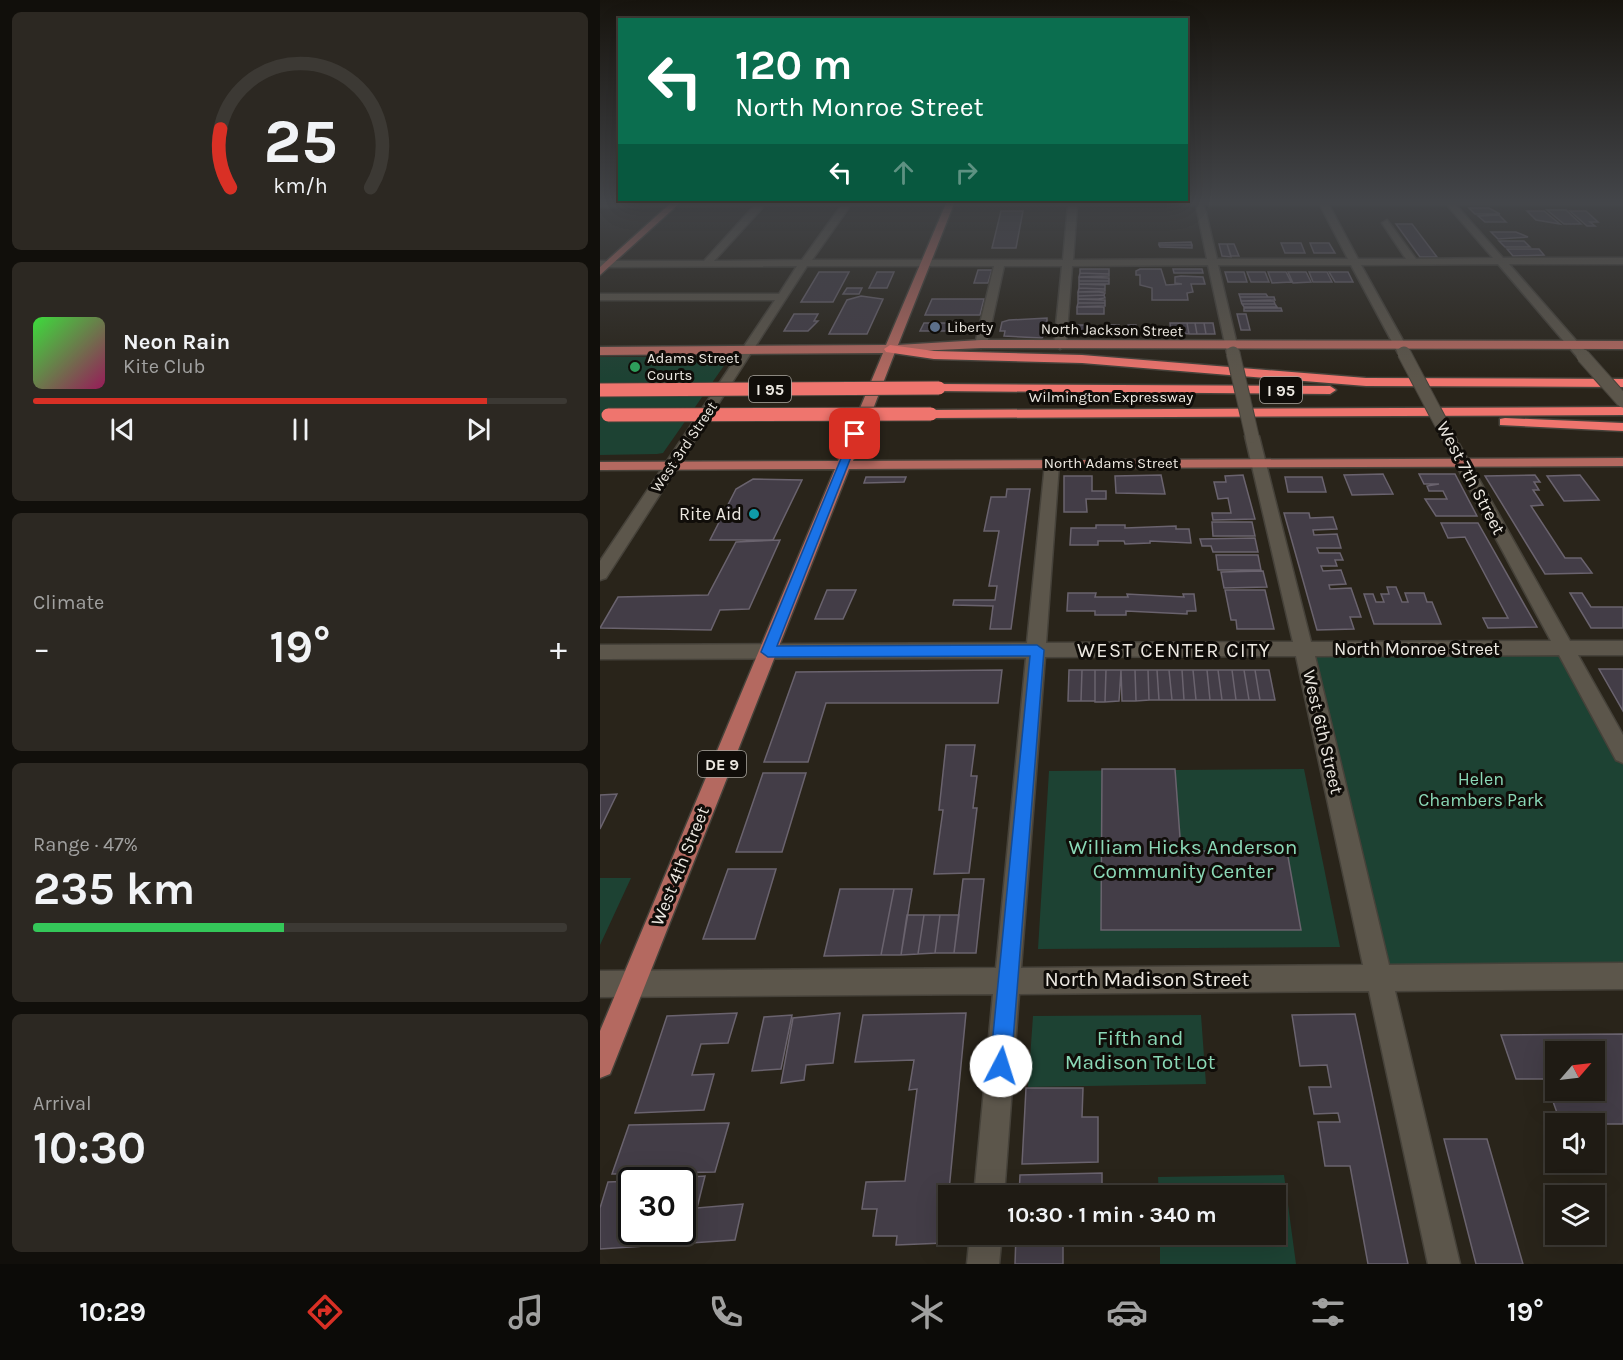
<!DOCTYPE html>
<html lang="en">
<head>
<meta charset="utf-8">
<style>
	body { margin:0; font-family:Karla,sans-serif; background:#2c2822; color:#f1f3f6; height:100vh; display:flex; flex-direction:column; font-size:22px; white-space:nowrap }
	* { box-sizing:border-box; margin:0 }
	p { font-size:20px; color:#a1a1a0 }
	.icon { flex:none; width:33px; height:33px; fill:none; stroke:currentColor; stroke-width:2; stroke-linecap:round; stroke-linejoin:round }
	.map { position:relative; flex:1; overflow:hidden }
	.side { display:flex; flex-direction:column; gap:12px; padding:12px; background:#110f0b; width:600px }
	.side>* { flex:none }
	.banner { position:absolute; left:18px; top:18px; width:570px; height:183px; border-radius:0px; box-shadow:0 6px 24px #0002,0 0 0 2px #3c3934; background:#0b6e4f; color:#fff; overflow:hidden }
	.needle { width:39px; rotate:62deg }
	.controls { position:absolute; left:945px; top:1041px; display:grid; gap:12px }
	.controls a { display:grid; place-items:center; width:60px; height:60px; border-radius:0px; background:#1f1b14; box-shadow:0 6px 24px #0002,0 0 0 2px #3c3934; font-size:30px }
	.speed { position:absolute; left:18px; top:1167px; display:flex; gap:12px; font-size:30px; font-weight:700; text-align:center }
	.speed>* { display:grid; place-content:center; width:78px; height:78px; border-radius:50%; background:#1f1b14; box-shadow:0 6px 24px #0002,0 0 0 2px #3c3934; line-height:1 }
	.speed .limit { border:3px solid #111; border-radius:9px; background:#fff; color:#111 }
	.pin { position:absolute; display:grid; place-items:center; width:51px; height:51px; color:#fff; margin:-26px; border-radius:12px; box-shadow:0 3px 9px #0006 }
	.me { position:absolute; width:66px; margin:-33px; rotate:5deg; stroke-linejoin:round; filter:drop-shadow(0 0 4px #0008) }
	.turn { display:flex; align-items:center; gap:21px; height:126px; padding:0 18px; font-size:27px }
	.turn .icon { width:78px; height:78px; stroke-width:2.5 }
	.turn b { display:block; font-size:42px; line-height:51px }
	.lanes { display:flex; align-items:center; height:57px; padding:0 18px; background:#0003; justify-content:center; gap:30px; direction:ltr }
	.lanes .off { opacity:.35 }
	.big { font-size:45px; font-weight:700; line-height:1.1 }
	.side .widget { flex:1; display:flex; flex-direction:column; justify-content:center; gap:9px; min-width:0; padding:0 21px; border-radius:9px; background:#2c2822 }
	.side .dial { align-items:center; gap:0 }
	.dial svg { height:156px; overflow:visible; fill:none; stroke:#3c3934; stroke-width:7; stroke-linecap:round; text-anchor:middle }
	.dial text { fill:#f1f3f6; stroke:none }
	.song { display:flex; align-items:center; gap:18px }
	.cover { width:72px; height:72px; border-radius:9px; background:linear-gradient(135deg,hsl(120 70% 55%),hsl(330 70% 35%)) }
	.played { height:6px; border-radius:3px; background:linear-gradient(90deg,#d93025 85%,#3c3934 85%) }
	.keys { display:flex; justify-content:space-around; direction:ltr }
	.heat { display:flex; justify-content:space-between; align-items:center; font-size:33px; direction:ltr }
	.charge { height:9px; border-radius:4px; background:linear-gradient(90deg,#34c759 47%,#3c3934 0) }
	.trip { position:absolute; left:338px; top:1185px; width:348px; height:60px; border-radius:0px; background:#1f1b14; box-shadow:0 6px 24px #0002,0 0 0 2px #3c3934; font-weight:700; line-height:60px; text-align:center }
	.menu { display:flex; height:96px; justify-content:space-around; align-items:center; background:#0c0b08; color:#a1a1a0 }
	.menu .icon { width:42px; height:42px }
	.menu .selected { color:#d93025 }
	.menu b { font-size:27px; color:#f1f3f6 }
	main { display:flex; flex:1; min-height:0 }
	.map>svg:first-child { display:block }
	.green { fill:#1d4233 }
	.building { fill:#433d47; stroke:#6a636e; stroke-width:1.5; fill-rule:evenodd }
	.lines { fill:none; stroke-linecap:round; stroke-linejoin:round }
	.street-casing { stroke:#46423a; stroke-width:3 }
	.primary-casing { stroke:#46423a; stroke-width:3 }
	.highway-casing { stroke:#46423a; stroke-width:3 }
	.street { fill:#5c564b; fill-rule:evenodd }
	.primary { fill:#b46960; fill-rule:evenodd }
	.highway { fill:#ef756e; fill-rule:evenodd }
	.street-bridge-casing { stroke:#46423a; stroke-width:15; stroke-linecap:butt }
	.highway-bridge-casing { stroke:#46423a; stroke-width:15; stroke-linecap:butt }
	.street-bridge { stroke:#5c564b; stroke-width:13 }
	.highway-bridge { stroke:#ef756e; stroke-width:13 }
	.route { fill:#1a73e8; stroke:#114b97; stroke-width:1.5 }
	.service-dot { fill:#5c6f8a; stroke:#100d09; stroke-width:2 }
	.leisure-dot { fill:#2e9e5b; stroke:#100d09; stroke-width:2 }
	.culture-dot { fill:#0f9aa8; stroke:#100d09; stroke-width:2 }
	.labels { text-anchor:middle; stroke-width:6; stroke-linejoin:round; paint-order:stroke }
	.far-poi-label { font-size:15px; fill:#ece8e1; stroke:#100d09; text-anchor:start }
	.far-street-label { font-size:15px; fill:#ece8e1; stroke:#100d09 }
	.shield { fill:#100d09; stroke:#aaa6a0; stroke-width:1.5 }
	.shield-label { font-size:16px; font-weight:bold; fill:#ece8e1 }
	.street-label { font-size:18px; fill:#ece8e1; stroke:#100d09 }
	.poi-label { font-size:18px; fill:#ece8e1; stroke:#100d09; text-anchor:end }
	.park-label { font-size:18px; fill:#8bd9b7; stroke:#100d09 }
	.neighbourhood-label { font-size:20px; letter-spacing:1.5px; fill:#ece8e1; stroke:#100d09 }
	.near-park-label { font-size:21px; fill:#8bd9b7; stroke:#100d09 }
	.near-street-label { font-size:21px; fill:#ece8e1; stroke:#100d09 }
</style>
</head>
<body>
<main>
<section class="side">
<div class="widget dial"><svg viewBox="0 0 100 80">
<path d="M14 69A42 42 0 1 1 86 69"/>
<path d="M14 69A42 42 0 0 1 9 39" stroke="#d93025"/>
<text x="50" y="56" font-size="32" font-weight="700">25</text>
<text x="50" y="72" font-size="11">km/h</text>
</svg></div>
<div class="widget">
<div class="song"><i class="cover"></i><div><b>Neon Rain</b><p>Kite Club</p></div></div>
<div class="played"></div>
<div class="keys"><svg class="icon" aria-label="previous" viewBox="0 0 24 24"><path d="M18 5L8 12l10 7zM5 5v14"/></svg><svg class="icon" aria-label="pause" viewBox="0 0 24 24"><path d="M8 5v14M16 5v14"/></svg><svg class="icon" aria-label="next" viewBox="0 0 24 24"><path d="M6 5l10 7-10 7zM19 5v14"/></svg></div>
</div>
<div class="widget"><p>Climate</p>
<div class="heat"><a>−</a><b class="big">19°</b><a>+</a></div>
</div>
<div class="widget"><p>Range · 47%</p><b class="big">235 km</b><div class="charge"></div></div>
<div class="widget"><p>Arrival</p><b class="big">10:30</b></div>
</section>
<div class="map">
<svg width="1023" height="1264" viewBox="0 0 1023 1264">
	<rect width="100%" height="100%" fill="#29241a"/>
	<!-- green -->
	<path class="green" d="M0,357H130L63,453L57,454L0,455Z
		M965,648L1023,754V976L779,977L704,649Z
		M704,769L740,947L438,949L449,771Z
		M0,878H31L0,945Z
		M601,1015L606,1084L428,1087L433,1016Z
		M684,1175L696,1264H560V1235L675,1234V1196L559,1195L558,1177Z"/>
	<!-- building -->
	<path class="building" d="M869,208H889L900,214H875Z
		M947,210H966L981,224H964Z
		M401,211H423L416,248H392Z
		M927,211H944L960,224L936,220Z
		M970,211H986L998,222H990L995,226H987Z
		M899,215L906,222H885L878,216Z
		M796,224H812L837,257H820Z
		M891,232H916L928,237L898,239Z
		M899,241H924L930,247H905Z
		M591,242L592,245H559V243Z
		M681,243H701L705,253H685Z
		M710,243H729L735,253H714Z
		M619,244H627L631,257L622,256Z
		M627,244H634L639,256H631Z
		M559,245H592V248L560,247Z
		M907,249H939L944,255L913,256Z
		M480,269H509V274L480,273Z
		M540,269H561L566,285L582,284L575,283V277L581,276L603,277L605,284H591L593,292L587,293L588,300H552V288L540,285V275H536V271Z
		M573,269H602L603,273H574Z
		M378,270H392L388,283H374Z
		M219,272H249L233,302H201Z
		M277,272H294L287,288H269Z
		M625,272H644L647,282H628Z
		M647,272H665L669,282H651Z
		M668,272H686L691,282L672,283Z
		M688,272H706L711,282L693,283Z
		M709,272H727L732,282H713Z
		M729,272H748L753,282H735Z
		M480,273L509,274V276L479,277Z
		M479,277L509,278V281H479Z
		M479,281H509V284H479Z
		M479,284L505,285V289L479,288Z
		M247,288H262L259,294H243Z
		M479,288L505,289V291L478,292Z
		M478,292H499L505,293L504,295L478,296Z
		M639,294H666L668,297H640Z
		M504,295L505,298L498,299H478V296Z
		M261,296L283,299L267,334H229L247,300Z
		M640,297H674L675,300L641,301Z
		M332,299H384L380,315H325Z
		M478,299L505,300V303H478Z
		M641,301H674L675,304H642Z
		M478,303H505V306L477,307Z
		M642,304H675L677,307H644Z
		M477,307H504V314H477Z
		M644,308H681L682,311H644Z
		M194,314H218L214,321H218L208,331H184Z
		M637,314H646L650,330H641Z
		M447,318V330L442,338L404,336L405,331H400L402,322L409,320Z
		M324,323H348L346,331H320Z
		M570,323H578L580,334H571Z
		M578,323H587L589,334L580,333Z
		M587,323H595L597,334H589Z
		M595,323H604L606,334H597Z
		M604,323H613L615,334H606Z
		M476,325H485V334H476Z
		M510,325H519L520,334H511Z
		M528,325H536L537,334H528Z
		M544,325H553L554,333H545Z
		M783,474L793,494L752,495L744,475Z
		M819,474H855L877,516H836L825,499H847L843,491H829L827,486L839,484H824Z
		M561,475L565,494L516,493L515,476Z
		M643,475L655,519L613,520L612,513H631L628,498L618,499L614,482H626L625,476Z
		M935,475L940,482H934L939,490H933L943,505L931,506L965,558H981L992,573L945,574L885,476Z
		M980,475L999,500L964,501L947,476Z
		M464,476H492V491H506V499H486L487,512H464Z
		M266,477H306L304,482L264,483Z
		M685,477H722L726,492H688Z
		M153,479L202,480L173,540H110L136,489Z
		M407,489H430L411,629H390L393,606L353,605L354,600H395L397,586H389L399,531H384L391,497H406Z
		M684,513H709L710,518L733,517L737,529L713,530L714,535L737,534L741,548H717L719,553H740L743,560H735L737,566H721L723,571L741,570L746,584L729,585L730,589L751,588L761,617H750L754,629L717,630Z
		M612,522H652L655,536H613Z
		M841,523H878L937,627L888,628L883,618H908L865,537L848,538Z
		M496,525H525V528L576,526V529H589L591,543L550,541V543L525,544L524,541H498V545H470L471,528H496Z
		M655,538L658,552H613L611,546H602L600,539Z
		M180,540L149,609L120,610L111,630L0,628L18,597L108,595L136,542Z
		M616,555H658L661,570H618Z
		M663,571L667,587L624,588L621,572Z
		M787,587H796L802,602H808L805,593H824L827,602H832L841,624H774L764,594H773L776,602H784L781,594H789Z
		M227,590H256L243,619H215Z
		M625,590H665L674,629H637L636,620H631Z
		M468,593H496L495,597H528L527,594L584,597L583,594H594L596,611H587V614L526,611V615H495V611H467Z
		M970,593H982L991,607H1023V628H991Z
		M999,669H1023V711Z
		M402,670L398,703H226L208,762H164L196,672Z
		M469,670H482L481,701H468Z
		M482,670H495V701H481Z
		M495,670H506L505,702H495Z
		M506,670H521L519,701L505,702Z
		M521,670H535L536,701H522Z
		M535,670H548L549,700L536,701Z
		M548,670H557L559,700H549Z
		M557,670H569L572,700H559Z
		M569,670H582L584,700H572Z
		M582,670H593L596,700H584Z
		M593,670H607L610,700H596Z
		M607,670H618L622,700H610Z
		M618,670H632L636,700H622Z
		M632,670H644L649,700H636Z
		M644,670H655L660,700H649Z
		M655,670H669L675,700H660Z
		M346,745H375L371,776H377L373,808H377L369,873L334,874L343,810H339Z
		M502,769H575L581,851H687L701,930H501Z
		M163,773H206L182,852H136Z
		M17,794L0,829V795Z
		M128,869H176L155,939H103Z
		M363,879H384L376,953H354Z
		M240,889H294L281,955L224,956Z
		M294,889H312L301,955H281Z
		M307,915H324L318,954L301,955Z
		M324,915H340L335,953L318,954Z
		M340,915H359L354,953H335Z
		M137,1013L128,1043L101,1044L92,1075L114,1074L104,1110L35,1113L67,1016Z
		M240,1013L233,1063L206,1065L204,1080L181,1083L193,1018Z
		M366,1013L344,1243L296,1245L297,1236H273L277,1209H262L266,1182L305,1181L317,1089L309,1090L314,1060L255,1062L263,1015Z
		M755,1014L808,1264H768L750,1166H725L718,1122H740L738,1113L714,1114L709,1087H731L727,1065L700,1066L692,1015Z
		M192,1015L181,1069L152,1071L164,1017Z
		M1023,1034V1124H961L945,1079H916L901,1035ZM956,1052H994V1090H956Z
		M426,1088H483L482,1117H498V1162L422,1164Z
		M129,1123L115,1172L12,1174L29,1125Z
		M844,1139H887L923,1264H876Z
		M502,1173V1196H419L420,1175Z
		M105,1176L97,1208L143,1204L135,1240L0,1249V1208L8,1182L32,1181V1232H82V1180H39Z
		M416,1234H463V1264H415Z"/>
	<g class="lines">
		<defs>
			<path id="street" d="M0,201H1023V205H856L903,258H1023V264H909L987,353L989,356L983,360L979,359L898,264L761,265L810,353L804,357L798,353L751,265H618L639,353L633,357L627,353L608,265L472,266L466,345L460,349L454,345L462,266H404L387,344L381,348L375,344L394,266H207L6,578L0,580V561L175,300H0V294H179L197,266L0,267V261H104L154,206L0,207ZM596,205L607,259L473,260L477,206ZM604,205H720L748,259H617ZM729,205H847L893,258L816,259L787,220L782,223L806,259H758ZM164,206H241L202,260L114,261ZM250,206H468L463,260H212Z
				M652,432L659,436L711,642L951,641L845,444L852,440L859,444L970,641H1023V655H978L1023,735V763L1016,760L959,655L715,656L789,965L1023,963V989L795,991L860,1264H828L769,991L419,994L404,1196H374L393,994L0,997V971L396,968L426,658L0,659V645L427,643L445,464L452,460L459,464L446,643L693,642L645,436ZM696,656L763,965L421,968L445,657Z
				M370,1234H402L399,1264H367Z"/>
			<path id="primary" d="M73,201H82L0,275V267Z
				M347,201H355L298,345L381,340L1023,341V349L381,348L295,352L253,461L1023,458V466L249,469L14,1064L10,1074L0,1078V1031L235,469L0,470V462L238,461L283,353L0,355V347L286,345Z"/>
			<path id="highway" d="M290,345L334,351L482,355L766,378L1023,379V387L766,386L482,363L334,359L286,352L284,349Z
				M339,384L730,386L736,390L730,394L335,391L333,388Z
				M1023,407V415L331,418L324,414L331,410Z
				M905,418L1023,423V431L900,425V419Z"/>
		</defs>
		<!-- street casing -->
		<use href="#street" class="street-casing"/>
		<!-- primary casing -->
		<use href="#primary" class="primary-casing"/>
		<!-- highway casing -->
		<use href="#highway" class="highway-casing"/>
		<!-- street -->
		<use href="#street" class="street"/>
		<!-- primary -->
		<use href="#primary" class="primary"/>
		<!-- highway -->
		<use href="#highway" class="highway"/>
		<defs>
			<path id="street-bridge" d="M633,353L652,436
				M804,353L852,444
				M983,356L1023,401"/>
			<path id="highway-bridge" d="M0,390L339,388
				M8,415L331,414"/>
		</defs>
		<!-- street-bridge casing -->
		<use href="#street-bridge" class="street-bridge-casing"/>
		<!-- highway-bridge casing -->
		<use href="#highway-bridge" class="highway-bridge-casing"/>
		<!-- street-bridge -->
		<use href="#street-bridge" class="street-bridge"/>
		<!-- highway-bridge -->
		<use href="#highway-bridge" class="highway-bridge"/>
	</g>
	<!-- sky -->
	<linearGradient id="sky" x2="0" y2="1"><stop stop-color="#17140e"/><stop offset="0.53" stop-color="#434549"/><stop offset="1" stop-color="#434549" stop-opacity="0"/></linearGradient>
	<rect width="1023" height="378" fill="url(#sky)"/>
	<!-- route -->
	<path class="route" d="M252,432L260,434L177,646L437,645L444,650L411,1066L408,1074L401,1077L393,1074L390,1066L430,656L168,657L161,652Z"/>
	<!-- markers -->
	<circle class="service-dot" cx="335" cy="327" r="6"/>
	<circle class="leisure-dot" cx="35" cy="367" r="6"/>
	<circle class="culture-dot" cx="154" cy="514" r="6"/>
	<g class="labels">
		<!-- far-poi labels -->
		<g class="far-poi-label">
			<text x="347" y="332">Liberty</text>
			<text x="47" y="363">Adams Street<tspan x="47" dy="17">Courts</tspan></text>
		</g>
		<!-- far-street labels -->
		<g class="far-street-label">
			<text transform="translate(512 330) rotate(1)" y="5">North Jackson Street</text>
			<text x="511" y="402">Wilmington Expressway</text>
			<text transform="translate(84 447) rotate(-56)" y="5">West 3rd Street</text>
			<text x="511" y="468">North Adams Street</text>
		</g>
		<!-- shield labels -->
		<g class="shield">
			<rect x="149" y="376" width="42" height="26" rx="4.5"/>
			<rect x="660" y="377" width="42" height="26" rx="4.5"/>
			<rect x="98" y="751" width="48" height="26" rx="4.5"/>
		</g>
		<g class="shield-label">
			<text x="170" y="395">I 95</text>
			<text x="681" y="396">I 95</text>
			<text x="122" y="770">DE 9</text>
		</g>
		<!-- street labels -->
		<g class="street-label">
			<text transform="translate(871 478) rotate(62)" y="6">West 7th Street</text>
			<text x="817" y="655">North Monroe Street</text>
			<text transform="translate(723 732) rotate(77)" y="6">West 6th Street</text>
			<text transform="translate(80 866) rotate(-68)" y="6">West 4th Street</text>
		</g>
		<!-- poi labels -->
		<g class="poi-label">
			<text x="142" y="520">Rite Aid</text>
		</g>
		<!-- park labels -->
		<g class="park-label">
			<text x="881" y="785">Helen<tspan x="881" dy="21">Chambers Park</tspan></text>
		</g>
		<!-- neighbourhood labels -->
		<g class="neighbourhood-label">
			<text x="574" y="657">WEST CENTER CITY</text>
		</g>
		<!-- near-park labels -->
		<g class="near-park-label">
			<text x="583" y="854">William Hicks Anderson<tspan x="583" dy="24">Community Center</tspan></text>
			<text x="540" y="1045">Fifth and<tspan x="540" dy="24">Madison Tot Lot</tspan></text>
		</g>
		<!-- near-street labels -->
		<g class="near-street-label">
			<text x="547" y="986">North Madison Street</text>
		</g>
	</g>
</svg>
<div class="controls">
<a><svg class="needle" viewBox="-14 -14 28 28"><path d="M0-13l5 13h-10z" fill="#e53935"/><path d="M0 13l5-13h-10z" fill="#a1a1a0"/></svg></a>
<a><svg class="icon" aria-label="sound" viewBox="0 0 24 24"><path d="M4 9h4l5-4v14l-5-4H4zM17 9q2 3 0 6"/></svg></a>
<a><svg class="icon" aria-label="layers" viewBox="0 0 24 24"><path d="M12 4l9 5-9 5-9-5zM3 14l9 5 9-5"/></svg></a>
</div>
<div class="speed"><div class="limit">30</div></div>
<div class="pin" style="left:255px;top:434px;background:#d93025"><svg class="icon" aria-label="arrive" viewBox="0 0 24 24"><path d="M6 21V4h12l-3 4 3 4H6"/></svg></div>
<svg class="me" style="left:401px;top:1066px" viewBox="-20 -20 40 40"><circle r="19" fill="#fff"/><path d="M0-13L10 11 0 6-10 11z" fill="#1a73e8"/></svg>
<div class="trip">10:30 · 1 min · 340 m</div>
<div class="banner">
<div class="turn"><svg class="icon" aria-label="left" viewBox="0 0 24 24"><path d="M17 20v-9H6M10 6l-5 5 5 5"/></svg><div><b>120 m</b>North Monroe Street</div></div>
<div class="lanes"><svg class="icon" aria-label="left" viewBox="0 0 24 24"><path d="M17 20v-9H6M10 6l-5 5 5 5"/></svg><svg class="icon off" aria-label="ahead" viewBox="0 0 24 24"><path d="M12 20V5M6 11l6-6 6 6"/></svg><svg class="icon off" aria-label="right" viewBox="0 0 24 24"><path d="M7 20v-9h11M14 6l5 5-5 5"/></svg></div>
</div>
</div>
</main>
<nav class="menu">
<b>10:29</b>
<svg class="icon selected" aria-label="directions" viewBox="0 0 24 24"><path d="M12 3l9 9-9 9-9-9zM9 14v-3h6M13 9l2 2-2 2"/></svg>
<svg class="icon" aria-label="music" viewBox="0 0 24 24"><path d="M9 18V5l10-2v13"/><circle cx="6" cy="18" r="3"/><circle cx="16" cy="16" r="3"/></svg>
<svg class="icon" aria-label="phone" viewBox="0 0 24 24"><path d="M5 4h4l2 5-3 2q2 4 5 5l2-3 5 2v4C11 20 4 13 5 4z"/></svg>
<svg class="icon" aria-label="climate" viewBox="0 0 24 24"><path d="M12 3v18M4 7l16 10M4 17L20 7"/></svg>
<svg class="icon" aria-label="car" viewBox="0 0 24 24"><path d="M5 17H2v-5l4-1 3-4h7l3 4 3 1v5h-3M9 17h6M6 11h13"/><circle cx="7" cy="17" r="2"/><circle cx="17" cy="17" r="2"/></svg>
<svg class="icon" aria-label="filters" viewBox="0 0 24 24"><path d="M4 7h16M4 17h16"/><circle cx="9" cy="7" r="2"/><circle cx="15" cy="17" r="2"/></svg>
<b>19°</b>
</nav>
</body>
</html>
